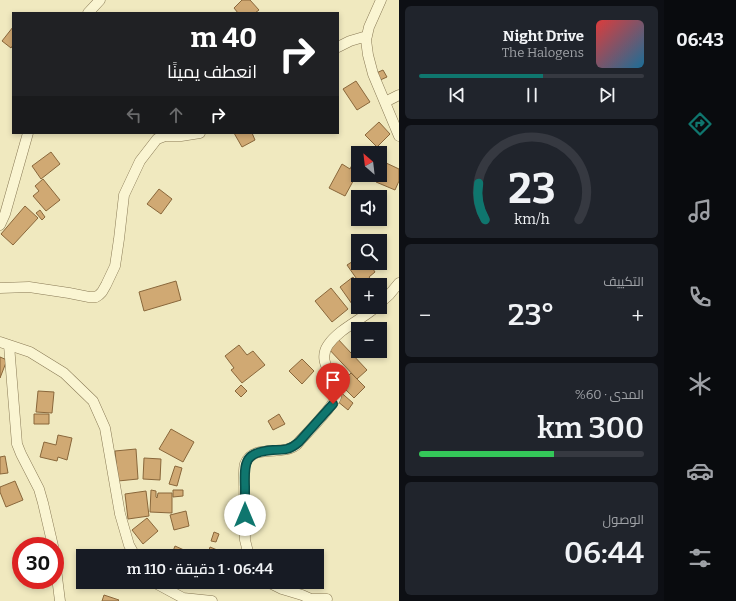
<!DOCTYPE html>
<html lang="ar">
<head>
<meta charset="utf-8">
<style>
	body { margin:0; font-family:Bitter,Cairo,serif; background:#20242c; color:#f1f3f6; direction:rtl; height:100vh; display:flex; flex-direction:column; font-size:15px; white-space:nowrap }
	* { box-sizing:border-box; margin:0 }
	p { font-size:13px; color:#9ea1a6 }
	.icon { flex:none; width:22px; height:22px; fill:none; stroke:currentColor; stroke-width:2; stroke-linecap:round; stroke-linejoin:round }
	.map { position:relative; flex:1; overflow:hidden; direction:ltr }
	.side { display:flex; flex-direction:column; gap:6px; padding:6px; background:#0d0f14; width:265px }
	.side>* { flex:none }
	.banner { position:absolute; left:12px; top:12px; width:327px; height:122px; border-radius:0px; box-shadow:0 2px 6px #0003; direction:rtl; background:#202124; color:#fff; overflow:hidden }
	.needle { width:26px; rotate:332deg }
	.fabs { position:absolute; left:351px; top:146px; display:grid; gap:8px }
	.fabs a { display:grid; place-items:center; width:36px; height:36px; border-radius:0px; background:#171b24; box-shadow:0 2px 6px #0003; font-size:20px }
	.speed { position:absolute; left:12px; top:537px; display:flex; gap:8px; font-size:20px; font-weight:700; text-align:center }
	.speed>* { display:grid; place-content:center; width:52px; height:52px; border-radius:50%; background:#171b24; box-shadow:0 2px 6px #0003; line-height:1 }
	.speed .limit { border:6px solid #d22; background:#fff; color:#111 }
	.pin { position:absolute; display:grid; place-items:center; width:34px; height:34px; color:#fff; margin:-41px -17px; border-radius:50% 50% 50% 0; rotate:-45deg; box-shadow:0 0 4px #0007 }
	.pin .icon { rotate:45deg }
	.me { position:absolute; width:44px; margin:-22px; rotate:0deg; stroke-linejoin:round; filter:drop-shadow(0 0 3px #0008) }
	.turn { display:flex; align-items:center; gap:14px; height:84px; padding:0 16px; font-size:18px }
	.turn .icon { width:52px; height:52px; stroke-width:2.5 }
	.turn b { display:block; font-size:28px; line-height:34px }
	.lanes { display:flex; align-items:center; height:38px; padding:0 16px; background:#0003; justify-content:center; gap:20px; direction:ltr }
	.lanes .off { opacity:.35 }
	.big { font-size:30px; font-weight:600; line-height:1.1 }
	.side .card { flex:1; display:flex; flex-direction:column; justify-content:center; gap:6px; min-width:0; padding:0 14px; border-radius:6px; background:#20242c }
	.side .dial { align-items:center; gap:0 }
	.dial svg { height:104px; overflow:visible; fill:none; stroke:#363941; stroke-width:7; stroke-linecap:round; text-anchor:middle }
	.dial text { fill:#f1f3f6; stroke:none }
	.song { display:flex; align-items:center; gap:12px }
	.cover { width:48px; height:48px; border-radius:6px; background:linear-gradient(135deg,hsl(0 70% 55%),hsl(200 70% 35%)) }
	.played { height:4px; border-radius:2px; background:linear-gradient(90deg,#0f766e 55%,#363941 55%) }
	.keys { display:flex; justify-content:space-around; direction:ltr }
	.heat { display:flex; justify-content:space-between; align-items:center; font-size:22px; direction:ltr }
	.charge { height:6px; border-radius:3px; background:linear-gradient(90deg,#34c759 60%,#363941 0) }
	.trip { position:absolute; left:76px; top:549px; width:248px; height:40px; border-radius:0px; background:#171b24; box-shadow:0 2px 6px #0003; font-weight:600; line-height:40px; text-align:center; direction:rtl }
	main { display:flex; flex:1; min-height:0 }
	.menu { display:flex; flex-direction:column; width:72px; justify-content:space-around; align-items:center; background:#090b0e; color:#9ea1a6 }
	.menu .icon { width:28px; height:28px }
	.menu .on { color:#0f766e }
	.menu b { font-size:18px; color:#f1f3f6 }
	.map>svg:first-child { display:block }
	.building { fill:#d0a973; stroke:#89673b }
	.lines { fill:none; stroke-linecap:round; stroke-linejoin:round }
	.minor-casing { stroke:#897a56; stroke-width:11 }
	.minor { stroke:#faf5d2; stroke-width:10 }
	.route-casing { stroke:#0a4d48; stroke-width:10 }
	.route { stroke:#0f766e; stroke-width:7 }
</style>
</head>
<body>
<main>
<nav class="menu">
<b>06:43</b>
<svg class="icon on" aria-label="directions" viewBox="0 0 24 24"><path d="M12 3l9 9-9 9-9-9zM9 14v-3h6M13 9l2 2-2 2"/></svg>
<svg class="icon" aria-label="music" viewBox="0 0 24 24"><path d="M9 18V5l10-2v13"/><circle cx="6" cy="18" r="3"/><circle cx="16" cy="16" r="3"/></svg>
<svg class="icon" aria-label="phone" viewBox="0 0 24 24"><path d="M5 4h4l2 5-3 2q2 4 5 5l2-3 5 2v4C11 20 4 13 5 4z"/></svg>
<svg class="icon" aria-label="climate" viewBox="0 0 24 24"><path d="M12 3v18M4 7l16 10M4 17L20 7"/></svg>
<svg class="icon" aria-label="car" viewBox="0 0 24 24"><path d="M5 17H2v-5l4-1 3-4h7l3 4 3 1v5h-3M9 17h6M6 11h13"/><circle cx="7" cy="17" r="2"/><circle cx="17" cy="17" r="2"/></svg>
<svg class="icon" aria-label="filters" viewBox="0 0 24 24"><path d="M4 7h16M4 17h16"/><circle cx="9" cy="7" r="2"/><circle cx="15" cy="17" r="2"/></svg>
</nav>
<section class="side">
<div class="card">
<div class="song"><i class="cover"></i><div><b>Night Drive</b><p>The Halogens</p></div></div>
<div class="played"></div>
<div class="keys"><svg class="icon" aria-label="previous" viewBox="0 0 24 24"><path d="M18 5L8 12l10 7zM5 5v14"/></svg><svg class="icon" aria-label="pause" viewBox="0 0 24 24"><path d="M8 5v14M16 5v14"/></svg><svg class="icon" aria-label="next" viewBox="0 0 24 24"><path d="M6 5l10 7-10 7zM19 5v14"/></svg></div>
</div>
<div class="card dial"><svg viewBox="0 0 100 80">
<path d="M14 69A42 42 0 1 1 86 69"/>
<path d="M14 69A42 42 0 0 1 9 41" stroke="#0f766e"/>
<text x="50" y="56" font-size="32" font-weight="700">23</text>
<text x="50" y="72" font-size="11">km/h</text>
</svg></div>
<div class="card"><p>التكييف</p>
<div class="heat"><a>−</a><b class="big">23°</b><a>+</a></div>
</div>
<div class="card"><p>المدى · 60%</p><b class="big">300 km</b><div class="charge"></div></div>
<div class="card"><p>الوصول</p><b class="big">06:44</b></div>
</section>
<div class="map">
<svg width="399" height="601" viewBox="0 0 399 601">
	<rect width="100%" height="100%" fill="#f0e9bf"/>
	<!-- building -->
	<path class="building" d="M242,0H250L259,10L255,13H238L234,8Z
		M13,27V45L11,48L2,41Z
		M383,70L387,77L378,81L374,74Z
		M356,81L370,102L357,110L343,89Z
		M379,122L390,134L377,147L365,135Z
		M234,133H252L255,140L242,147Z
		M51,152L60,164L41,179L32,166Z
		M384,162L399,169V181L395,190L376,182L379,175H380V172Z
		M342,164L350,169L352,165L358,169V172L345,196L329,188Z
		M43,179L60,200L46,211L33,196L39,191L35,186Z
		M159,189L172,199L161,214L147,204Z
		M25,206L38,218L13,245L1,234Z
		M40,210L45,217L42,220L36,213Z
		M358,258V263H369L375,272L369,277L373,282L369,285H361L347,265Z
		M353,277L359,285L358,300L352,304L340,287Z
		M176,281L181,300L144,311L139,292Z
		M331,288L348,309L332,322L315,301Z
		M336,337L367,370L357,379L326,346Z
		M239,345L247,355L253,351L265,365L242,383L231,370L234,368L225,356Z
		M0,357L7,360L0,378Z
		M302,359L314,371L302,384L289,371Z
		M351,373L365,387L354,398L340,384Z
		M241,385L247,391L241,397L235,391Z
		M337,389L353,403L348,410L331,396Z
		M38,391L54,392L52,413L36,412Z
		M34,414H49V424H34Z
		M279,414L285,424L273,430L268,421Z
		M171,429L194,442L183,462L159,449Z
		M58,435L72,438L67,460L58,457L57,461L40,457L44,442L56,445Z
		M136,449L138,479L118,481L115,451Z
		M5,456L8,473L0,474V457Z
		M144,458L161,459L160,480L143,479Z
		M175,466L182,468L177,486L169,484Z
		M15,481L23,500L6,507L0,492V487Z
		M151,490L156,491V497L157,498L158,493H172V513L150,512Z
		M173,490H183V496L173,497Z
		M146,491L149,516L128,519L125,494Z
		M186,511L189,526L174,530L170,515Z
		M147,518L158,531L143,544L132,530Z
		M214,532L219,534L216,542L211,541Z
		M175,546L193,554V556H171Z
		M210,547L222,552L221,556H207Z
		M104,595L119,600L118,601H102Z"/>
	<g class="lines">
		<defs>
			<path id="minor" d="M381,0L369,27L366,40L368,55L373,74L399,136
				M88,13L100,0
				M338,47L350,41L367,36
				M385,102L399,95
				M0,225L5,214L28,133
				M0,288L29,287L69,293L89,297H96L99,295L102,292L106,285L115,266L119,239L124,195L140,161L157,139L165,136H181L200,133
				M380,303L389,295L399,283
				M0,342L30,352L64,373L93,401L105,428L120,514L129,545L135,556
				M9,345L17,444L21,454L39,489L43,503L53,546
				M249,556L245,540L244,474C244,471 244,467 245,464C252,445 277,454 291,448C294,447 297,445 299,442C307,433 333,407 336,397C340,380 315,364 328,345C339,329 361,320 376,307
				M55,561L60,601
				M156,582L159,585L183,598L212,601
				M270,582L272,584L282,589L302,595L311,599H327"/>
		</defs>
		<!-- minor casing -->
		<use href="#minor" class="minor-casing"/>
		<!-- minor -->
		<use href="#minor" class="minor"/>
	</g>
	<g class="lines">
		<defs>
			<path id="route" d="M245,515C245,505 245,496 245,487C244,461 245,452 273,450C284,450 290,450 299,442L333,404"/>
		</defs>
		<!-- route casing -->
		<use href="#route" class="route-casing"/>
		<!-- route -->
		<use href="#route" class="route"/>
	</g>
</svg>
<div class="fabs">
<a><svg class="needle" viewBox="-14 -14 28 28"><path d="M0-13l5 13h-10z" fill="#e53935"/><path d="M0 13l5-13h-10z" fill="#9ea1a6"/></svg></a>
<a><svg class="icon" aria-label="sound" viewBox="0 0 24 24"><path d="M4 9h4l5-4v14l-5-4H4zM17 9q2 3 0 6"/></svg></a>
<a><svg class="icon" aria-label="search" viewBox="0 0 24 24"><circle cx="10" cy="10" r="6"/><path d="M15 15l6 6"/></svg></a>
<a>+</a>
<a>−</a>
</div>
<div class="speed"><div class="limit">30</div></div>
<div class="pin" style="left:333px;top:404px;background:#d93025"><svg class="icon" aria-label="arrive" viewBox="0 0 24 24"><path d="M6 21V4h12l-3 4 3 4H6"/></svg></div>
<svg class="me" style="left:245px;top:515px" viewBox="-20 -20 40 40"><circle r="19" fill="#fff"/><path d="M0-13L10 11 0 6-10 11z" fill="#0f766e"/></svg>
<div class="trip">06:44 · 1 دقيقة · 110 m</div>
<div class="banner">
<div class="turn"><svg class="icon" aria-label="right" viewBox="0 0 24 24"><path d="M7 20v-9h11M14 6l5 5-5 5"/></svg><div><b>40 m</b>انعطف يمينًا</div></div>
<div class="lanes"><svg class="icon off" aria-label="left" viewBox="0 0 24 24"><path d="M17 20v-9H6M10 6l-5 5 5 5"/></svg><svg class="icon off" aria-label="ahead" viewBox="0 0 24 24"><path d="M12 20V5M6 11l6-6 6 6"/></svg><svg class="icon" aria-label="right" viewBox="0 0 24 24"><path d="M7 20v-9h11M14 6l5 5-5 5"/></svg></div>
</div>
</div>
</main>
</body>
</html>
